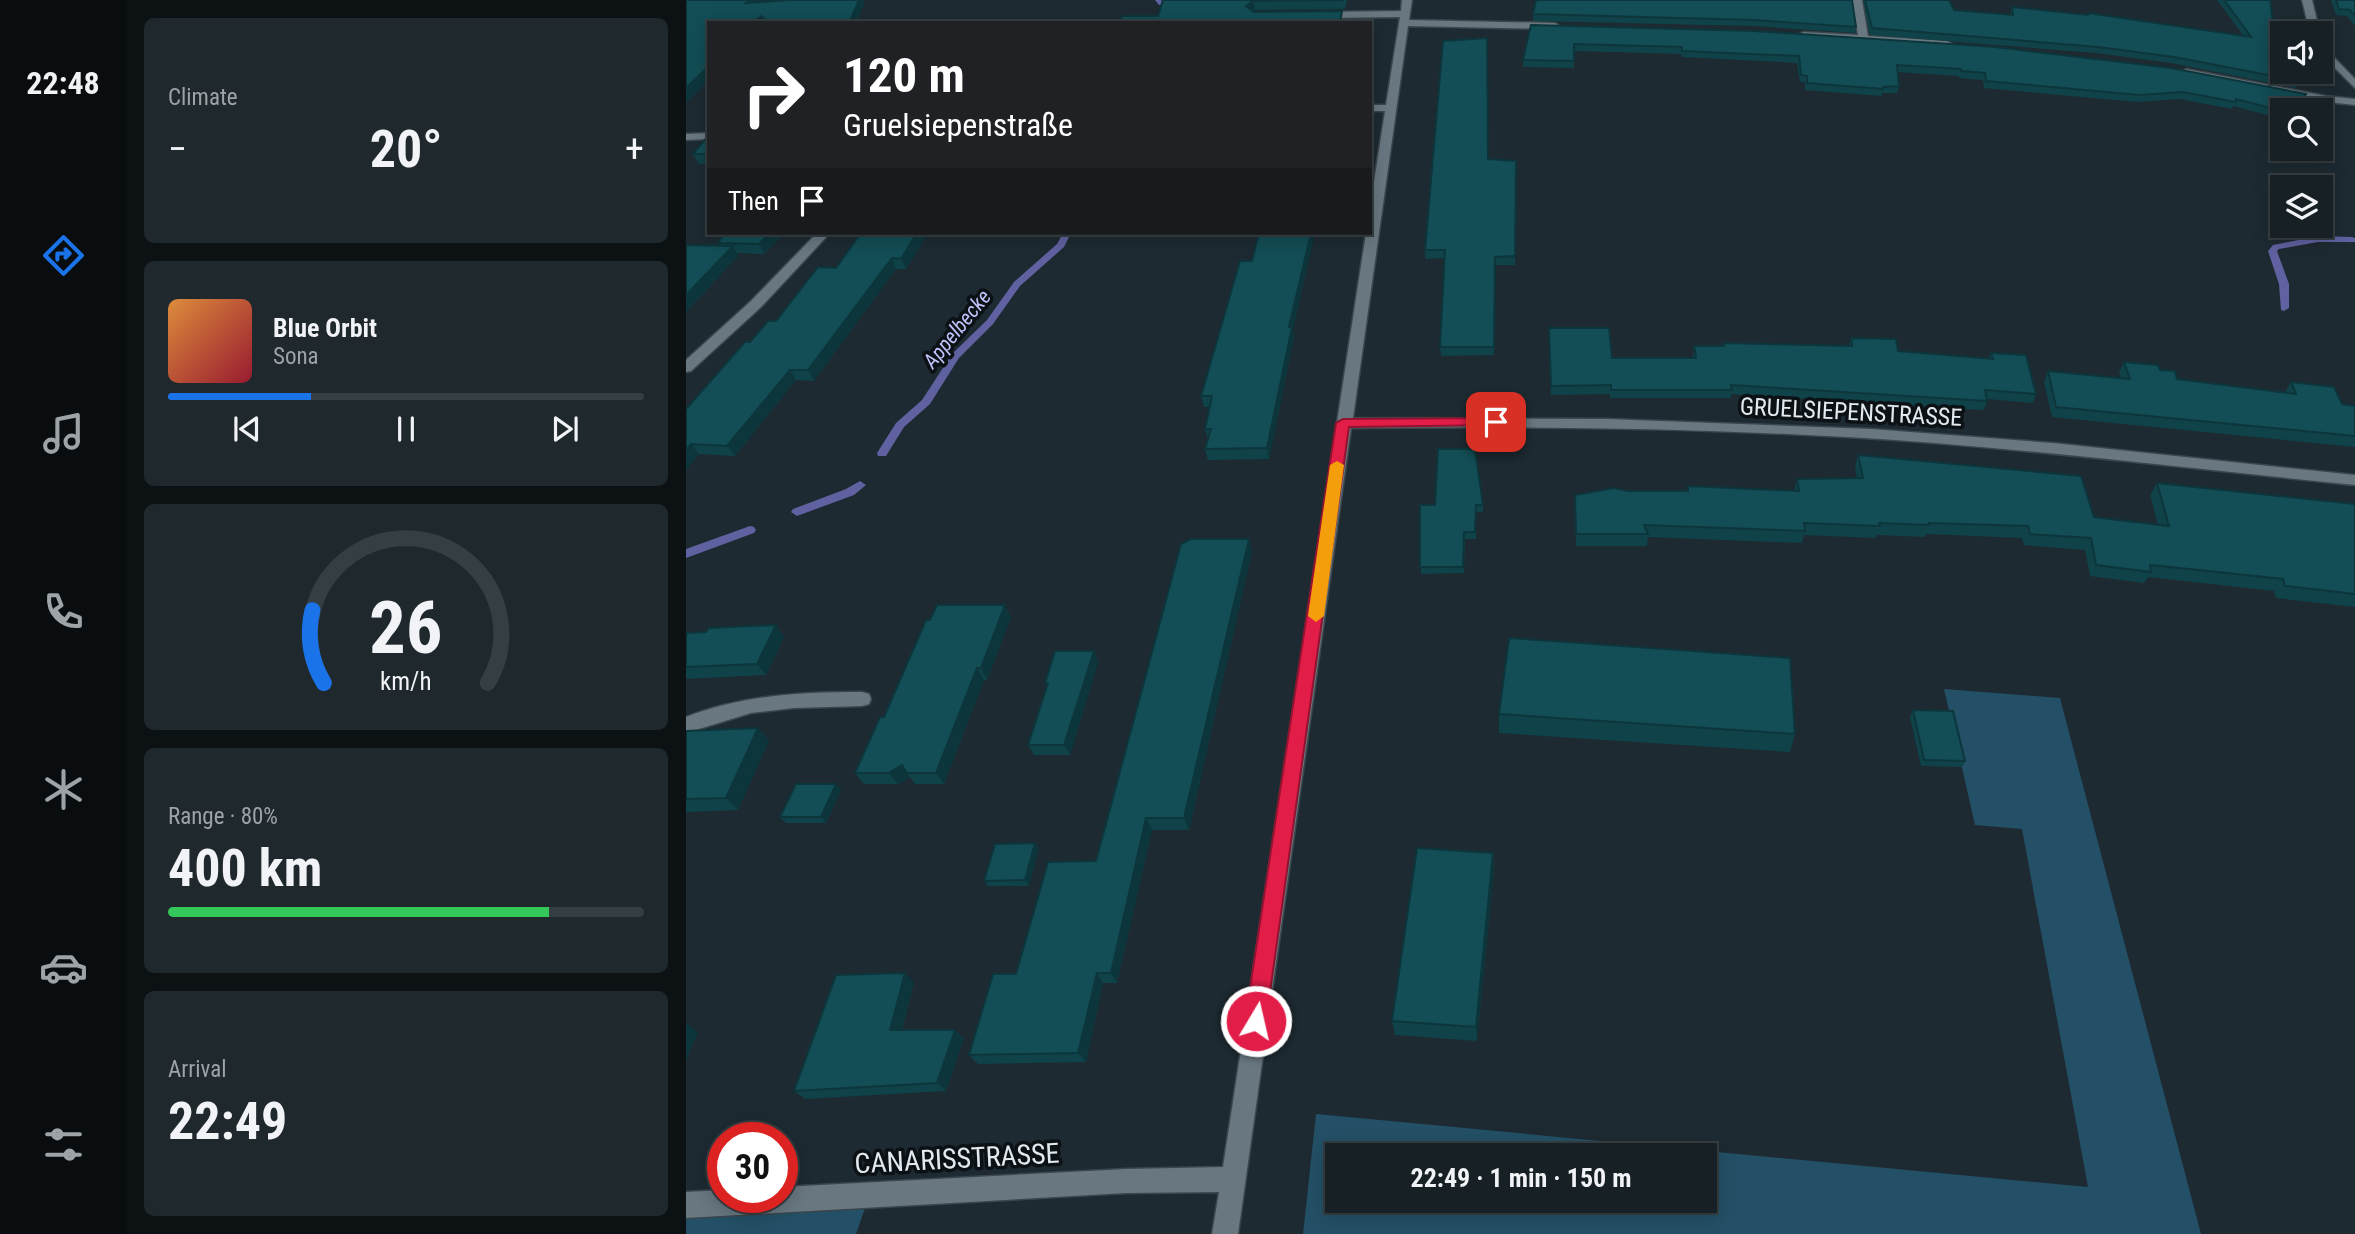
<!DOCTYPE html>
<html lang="en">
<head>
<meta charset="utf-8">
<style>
	body { margin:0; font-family:"Roboto Condensed",sans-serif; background:#1f282d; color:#f1f3f6; height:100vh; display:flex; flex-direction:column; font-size:26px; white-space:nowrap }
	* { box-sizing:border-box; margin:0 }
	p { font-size:23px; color:#9ea3a7 }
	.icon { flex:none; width:38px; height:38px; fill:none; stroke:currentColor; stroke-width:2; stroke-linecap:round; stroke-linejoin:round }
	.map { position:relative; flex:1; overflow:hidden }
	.details { display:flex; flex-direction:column; gap:18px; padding:18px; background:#0c1214; width:560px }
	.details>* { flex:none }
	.guide { position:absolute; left:21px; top:21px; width:665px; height:214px; border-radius:0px; box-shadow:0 4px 18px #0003,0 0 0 2px #353e42; background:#202124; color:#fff; overflow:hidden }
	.tools { position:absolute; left:1584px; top:21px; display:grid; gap:14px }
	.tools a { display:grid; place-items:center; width:63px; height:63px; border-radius:0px; background:#162025; box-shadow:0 4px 18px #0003,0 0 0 2px #353e42; font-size:35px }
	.speed { position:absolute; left:21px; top:1122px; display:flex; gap:14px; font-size:35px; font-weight:700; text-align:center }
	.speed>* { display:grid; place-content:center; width:91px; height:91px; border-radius:50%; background:#162025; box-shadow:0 4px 18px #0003,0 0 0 2px #353e42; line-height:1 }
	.speed .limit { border:10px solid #d22; background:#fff; color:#111 }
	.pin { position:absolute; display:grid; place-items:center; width:60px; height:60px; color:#fff; margin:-30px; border-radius:14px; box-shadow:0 4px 10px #0006 }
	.me { position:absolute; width:77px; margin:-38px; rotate:9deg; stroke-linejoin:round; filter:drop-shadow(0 0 5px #0008) }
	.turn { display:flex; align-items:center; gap:24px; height:147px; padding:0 21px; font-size:32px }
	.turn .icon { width:91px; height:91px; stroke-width:2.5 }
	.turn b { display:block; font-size:49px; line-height:60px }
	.then { display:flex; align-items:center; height:66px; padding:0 21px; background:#0003; gap:14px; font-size:26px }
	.big { font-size:52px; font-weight:700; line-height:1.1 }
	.details .tile { flex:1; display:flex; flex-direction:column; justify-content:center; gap:10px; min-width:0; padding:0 24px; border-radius:10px; background:#1f282d }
	.details .dial { align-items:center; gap:0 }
	.dial svg { height:182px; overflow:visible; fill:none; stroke:#353e42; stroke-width:7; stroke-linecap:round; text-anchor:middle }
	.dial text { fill:#f1f3f6; stroke:none }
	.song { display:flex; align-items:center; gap:21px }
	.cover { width:84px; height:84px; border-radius:10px; background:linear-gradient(135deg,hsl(30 70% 55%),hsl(350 70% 35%)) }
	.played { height:7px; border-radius:4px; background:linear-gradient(90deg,#1a73e8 30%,#353e42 30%) }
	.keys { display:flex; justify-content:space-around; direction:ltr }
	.heat { display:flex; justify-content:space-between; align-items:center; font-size:38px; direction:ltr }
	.charge { height:10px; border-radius:5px; background:linear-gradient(90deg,#34c759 80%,#353e42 0) }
	.trip { position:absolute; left:639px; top:1143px; width:392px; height:70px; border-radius:0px; background:#162025; box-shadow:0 4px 18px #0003,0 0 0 2px #353e42; font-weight:700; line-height:70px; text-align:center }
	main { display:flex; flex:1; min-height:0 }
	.tabs { display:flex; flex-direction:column; width:126px; justify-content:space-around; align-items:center; background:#090d0f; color:#9ea3a7 }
	.tabs .icon { width:49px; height:49px }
	.tabs .active { color:#1a73e8 }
	.tabs b { font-size:32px; color:#f1f3f6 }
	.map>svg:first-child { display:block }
	.green { fill:#235066; fill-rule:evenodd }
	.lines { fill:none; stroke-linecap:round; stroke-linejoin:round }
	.stream { fill:#6061a0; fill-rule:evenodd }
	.minor-casing { stroke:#3b464c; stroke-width:3 }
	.minor { fill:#687780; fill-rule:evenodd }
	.wall { fill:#104249 }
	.shaded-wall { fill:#0d363c }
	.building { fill:#134d55; stroke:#0d363c; stroke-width:2 }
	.route { fill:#e11d48; stroke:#92132f; stroke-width:2 }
	.slow { fill:#f59e0b }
	.labels { text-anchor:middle; stroke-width:7; stroke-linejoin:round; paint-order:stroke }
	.far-water-label { font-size:21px; font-style:italic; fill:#bfc3fa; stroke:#0c1115 }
	.street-label { font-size:24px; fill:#e2eaef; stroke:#0c1115 }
	.near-street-label { font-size:28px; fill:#e2eaef; stroke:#0c1115 }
</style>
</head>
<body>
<main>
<nav class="tabs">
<b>22:48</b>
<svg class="icon active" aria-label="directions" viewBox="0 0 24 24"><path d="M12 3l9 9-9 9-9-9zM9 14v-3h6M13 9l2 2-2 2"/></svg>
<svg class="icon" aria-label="music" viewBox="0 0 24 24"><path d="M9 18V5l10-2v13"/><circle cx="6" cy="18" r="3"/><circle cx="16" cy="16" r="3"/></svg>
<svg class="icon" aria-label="phone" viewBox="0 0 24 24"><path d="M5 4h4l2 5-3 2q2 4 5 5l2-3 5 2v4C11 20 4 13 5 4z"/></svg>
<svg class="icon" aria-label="climate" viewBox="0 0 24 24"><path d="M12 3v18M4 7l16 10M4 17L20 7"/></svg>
<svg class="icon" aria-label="car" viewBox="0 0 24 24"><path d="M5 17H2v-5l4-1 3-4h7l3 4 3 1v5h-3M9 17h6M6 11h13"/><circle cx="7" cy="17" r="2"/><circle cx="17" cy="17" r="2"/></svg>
<svg class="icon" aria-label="filters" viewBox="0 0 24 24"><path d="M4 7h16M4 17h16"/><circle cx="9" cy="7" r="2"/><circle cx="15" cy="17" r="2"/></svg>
</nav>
<section class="details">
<div class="tile"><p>Climate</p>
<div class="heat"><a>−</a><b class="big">20°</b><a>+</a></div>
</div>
<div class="tile">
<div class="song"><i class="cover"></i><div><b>Blue Orbit</b><p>Sona</p></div></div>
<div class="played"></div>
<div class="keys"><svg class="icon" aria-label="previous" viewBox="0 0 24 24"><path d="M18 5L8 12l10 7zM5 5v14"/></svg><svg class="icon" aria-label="pause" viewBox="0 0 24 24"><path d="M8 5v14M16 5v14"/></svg><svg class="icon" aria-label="next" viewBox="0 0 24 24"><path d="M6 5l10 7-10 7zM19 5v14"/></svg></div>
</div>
<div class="tile dial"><svg viewBox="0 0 100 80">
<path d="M14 69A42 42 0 1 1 86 69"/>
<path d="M14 69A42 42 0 0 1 9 37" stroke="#1a73e8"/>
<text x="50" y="56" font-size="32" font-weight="700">26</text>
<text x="50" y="72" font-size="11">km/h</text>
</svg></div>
<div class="tile"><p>Range · 80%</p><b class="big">400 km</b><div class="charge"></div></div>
<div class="tile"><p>Arrival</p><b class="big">22:49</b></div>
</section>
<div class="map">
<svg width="1669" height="1234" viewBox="0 0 1669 1234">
	<rect width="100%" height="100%" fill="#1d2a31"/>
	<!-- green -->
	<path class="green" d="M1258,689L1374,698L1515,1234H617L630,1114L1402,1187L1336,829L1289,825ZM651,1155H1018V1200H651Z
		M179,1208L170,1234H0V1219Z"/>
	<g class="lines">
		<!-- stream -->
		<path class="stream" d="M469,0H475L478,4L473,5Z
			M377,233H385L378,247L334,286L307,324L273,358L244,404L218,427L200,456H192L191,453L210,423L236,400L266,354L301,320L328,282L371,244Z
			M1632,236L1666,237L1669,238V242H1632L1593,249L1591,251L1603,284V308L1598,311L1595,310L1593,284L1582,251L1587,245Z
			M174,481L180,485L168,495L111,516L105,512L107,509L160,489Z
			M64,526L68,527L70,530L68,533L0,558V549Z"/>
		<defs>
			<path id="minor" d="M716,0H726L723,20L869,23L874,26L869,29L722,26L667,418L921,419L1185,429L1367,443L1669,475V485C1529,471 1388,454 1248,443C1054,428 859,426 665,428L552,1234H526L533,1192L440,1193L0,1218V1192L37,1190V1197H96V1187L440,1169L537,1167L680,233H684V208L699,111H684V105H700L714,17L635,18L630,15L635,12L715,11Z
				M1166,0H1176L1182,36L1261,41L1266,44L1261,47L1117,38L1112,35L1117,32L1172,35Z
				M1616,0H1626L1634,33H1624Z
				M1634,43L1669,79V88L1634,53Z
				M1500,69L1640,96L1669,99V105L1640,102L1496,74L1495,72Z
				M23,133V139L0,140V134Z
				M131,233H144L75,307L5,371L0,372V360L65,301Z
				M176,692L183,694L185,699L183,704L176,706L108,708L65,713L0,733V717C57,695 115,692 176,692Z"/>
		</defs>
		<!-- minor casing -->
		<use href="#minor" class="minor-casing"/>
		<!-- minor -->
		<use href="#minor" class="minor"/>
	</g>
	<!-- wall -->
	<path class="wall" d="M477,0H661L659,9L569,10L567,12L657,20L472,16Z
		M850,0L1170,27L1169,33L1067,26L847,21V14Z
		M1177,0H1263L1268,10L1324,15L1326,7L1557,35L1531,0H1584L1590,47L1613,81L1610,88L1485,63L1410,53L1184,35Z
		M1645,0H1669V26L1661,16L1650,15Z
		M845,25L1485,68L1596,110V119L1547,106L1546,109L1494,99L1451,102L1298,88L1297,80L1273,78V76L1211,72L1213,86L1211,93H1196V96L1119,90V82H1114L1111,63L996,57L995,54L888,51V68L837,67V60Z
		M23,135V164H13L7,154Z
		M802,159L830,161L829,265H809L808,355L755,356L754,347L759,258L739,259V250Z
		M99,233L78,254L51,253L52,256L0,312V245H34L32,243Z
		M242,233L220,269H210L128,381L110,380L49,456L13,454L0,470V409L64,342L90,321L150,268Z
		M566,261L607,330L608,338L583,459L522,460L519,449L522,439L519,429L524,407H518L515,396Z
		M863,337L926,358H1007L1008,346H1036L1037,343L1163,346L1165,338L1212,351L1302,359L1305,353L1350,394L1347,403L1301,399V401L1298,410L1045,394V398H924V394L865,395Z
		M1438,362L1474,370L1491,379L1599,392L1605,382L1656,404L1669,406V447L1366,417L1358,382L1362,371L1435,378L1433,372Z
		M1172,455L1408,517L1472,525L1464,495L1471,483L1669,504V607L1590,598L1588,591L1462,577L1458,583L1404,576L1399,550L1338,545L1336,538L1240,534L1239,537L1191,535L1190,538L1118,535L1116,543L962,537L961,546H890L889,495L942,491H1001L1002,486L1108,491L1111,479L1171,478L1169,467Z
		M734,505H797V512H790V539H779L778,573L735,574Z
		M566,551L503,830H466L431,983H417L400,1062L292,1064L283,1055L330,974L410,861Z
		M319,605L325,617L301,680H298L258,784H229L224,777L212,784H178L169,773L198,717L244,620Z
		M90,625L98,637L80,675L0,679V636L20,632Z
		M412,662L384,755H348L342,745L361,687L359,683Z
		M1227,710L1279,761L1276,767L1235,766L1224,717Z
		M813,714L1109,734L1104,752L813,733Z
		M72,728L83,741L52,810L0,812V731Z
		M150,784L155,790L140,823H100L94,817Z
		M349,843L353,849L343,886H302L298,881Z
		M807,853L808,870L791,1041L709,1035L706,1021Z
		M219,973L228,983L216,1030L278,1038L260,1091L119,1099L108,1091Z"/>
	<!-- shaded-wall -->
	<path class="shaded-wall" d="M64,0H78L65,12L60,3Z
		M173,0H177L178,4L171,23H163Z
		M567,1L569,10L562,15L560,6Z
		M75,16L78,23H67Z
		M23,66V80L0,103V88Z
		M84,233H99L78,254L73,244Z
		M231,233H242L220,269L215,259Z
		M625,233H629L607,330L608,338L583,459L581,448L603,327Z
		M47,246L52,256L0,312V295Z
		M206,258L210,269L128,381L122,370Z
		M104,370L110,380L49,456L41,446Z
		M5,444L13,454L0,470V450Z
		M563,539L566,551L503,830L498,818Z
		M319,605L325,617L301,680L295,668Z
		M90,625L98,637L80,675L71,664Z
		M408,651L412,662L384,755L378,745Z
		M291,668L298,680L258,784L250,773Z
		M72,728L83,741L52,810L40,798Z
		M216,765L224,777L212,784L203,773Z
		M150,784L155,790L140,823L135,817Z
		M460,818L466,830L431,983L425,973Z
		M349,843L353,849L343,886L339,880Z
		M807,853L808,870L791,1041L790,1027Z
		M219,973L228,983L213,1039L204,1030Z
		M411,973L417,983L400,1062L392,1053Z
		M0,1023L12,1032L0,1061Z
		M269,1030L278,1038L260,1091L251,1083Z"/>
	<!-- building -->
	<path class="building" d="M0,0H64L60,3L103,0H173L163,23H83L75,16L67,23H23V66L0,88Z
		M477,0H658L567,1L560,6L568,12L656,11L654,23H433L436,16H472Z
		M850,0H1166L1170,27L1068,20L847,14Z
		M1179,0H1263L1268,10L1327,15L1326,7L1402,15V13L1565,37L1538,0H1584L1590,47H1596V72H1609L1613,81L1488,57L1412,47L1186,28Z
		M1650,0H1669V16L1664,10L1653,9Z
		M845,25L1068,31L1309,47L1485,68L1620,94L1610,110H1596V111L1550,99V102L1497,92L1454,95L1300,81L1299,73L1275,71V69L1211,65L1213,86L1197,87V89L1121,83V76L1115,75L1113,56L996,51V47L888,44V61L837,60Z
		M801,38L802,159L830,161L829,256L809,257L808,347H754L759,250H739L757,41Z
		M23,135V154H7Z
		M39,233H84L73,244L32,243Z
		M175,233H231L215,259L206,258L122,370H104L41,446L5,444L0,450V409L59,342H64L82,321H90L132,267L150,268Z
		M573,233H625L603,327H606L581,448L519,449L525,429H519L526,396H515L554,261H566Z
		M0,245L47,246L0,295Z
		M863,328H923L926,358H1010L1008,346H1038L1037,343L1166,346L1165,338L1210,339L1212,351L1307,359L1305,353L1340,355L1350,394L1299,390L1301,401L1045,385L1046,390H925V385L865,386Z
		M1438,362L1472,365L1474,370L1489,371L1491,379L1610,394L1605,382L1648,387L1656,404L1669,406V436L1370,407L1362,371L1444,379Z
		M752,449H789L797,505H790L789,532H778L777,567H734V505H749Z
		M1172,455L1395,476L1408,517L1483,526L1471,483L1669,504V594L1599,586L1597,579L1464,565L1465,572L1410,565L1405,538L1344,534L1342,526L1243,523V525L1193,523L1194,526L1118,523L1119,531L958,525L962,534H890L889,495L928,488L942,491H1002V486L1113,491L1111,479L1177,478Z
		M505,539H563L498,818H460L425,973H411L392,1053L283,1055L307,974H330L362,862L410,861L495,544Z
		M251,605H319L295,668H291L250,773H221L216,765L203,773H169L194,717H198L240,620H244Z
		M90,625L71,664L0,667V636L1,633L20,632L23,628Z
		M823,638L1104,658L1109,734L813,714Z
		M369,651H408L378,745H342L362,683H359Z
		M1227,710L1267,711L1279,761L1238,760Z
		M72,728L40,798L0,799V731Z
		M110,784H150L135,817H94Z
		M349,843L339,880L298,881L309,844Z
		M731,848L807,853L790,1027L706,1021Z
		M219,973L204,1030H269L251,1083L108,1091L150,975Z"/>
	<!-- route -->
	<path class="route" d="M810,418L817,422L815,425L663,427L580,1021L577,1028L570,1031L562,1028L559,1021L650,423L657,419Z"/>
	<!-- slow -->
	<path class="slow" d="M651,461L658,465L638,616L630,622L622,616L644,465Z"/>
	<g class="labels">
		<!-- far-water labels -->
		<g class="far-water-label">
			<text transform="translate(271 329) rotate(-51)" y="7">Appelbecke</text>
		</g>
		<!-- street labels -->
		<g class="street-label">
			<text transform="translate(1165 412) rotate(3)" y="8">GRUELSIEPENSTRASSE</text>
		</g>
		<!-- near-street labels -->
		<g class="near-street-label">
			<text transform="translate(271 1158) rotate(-3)" y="10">CANARISSTRASSE</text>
		</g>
	</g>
</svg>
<div class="tools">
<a><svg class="icon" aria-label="sound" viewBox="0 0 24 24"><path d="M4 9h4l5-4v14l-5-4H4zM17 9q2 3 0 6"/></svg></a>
<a><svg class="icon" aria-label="search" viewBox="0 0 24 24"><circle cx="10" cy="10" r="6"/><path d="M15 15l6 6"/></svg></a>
<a><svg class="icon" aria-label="layers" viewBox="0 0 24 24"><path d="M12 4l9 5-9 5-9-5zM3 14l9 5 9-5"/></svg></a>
</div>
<div class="speed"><div class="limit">30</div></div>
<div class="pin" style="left:810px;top:422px;background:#d93025"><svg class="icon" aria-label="arrive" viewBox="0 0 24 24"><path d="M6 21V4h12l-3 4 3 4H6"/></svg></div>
<svg class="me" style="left:570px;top:1021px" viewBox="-20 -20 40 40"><circle r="17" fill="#e11d48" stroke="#fff" stroke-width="3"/><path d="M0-11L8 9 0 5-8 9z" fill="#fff"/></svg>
<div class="trip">22:49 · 1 min · 150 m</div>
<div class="guide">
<div class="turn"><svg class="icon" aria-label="right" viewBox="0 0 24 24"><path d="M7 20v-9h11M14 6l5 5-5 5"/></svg><div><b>120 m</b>Gruelsiepenstraße</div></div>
<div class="then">Then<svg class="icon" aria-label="arrive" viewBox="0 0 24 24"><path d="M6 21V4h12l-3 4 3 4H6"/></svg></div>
</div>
</div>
</main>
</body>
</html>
